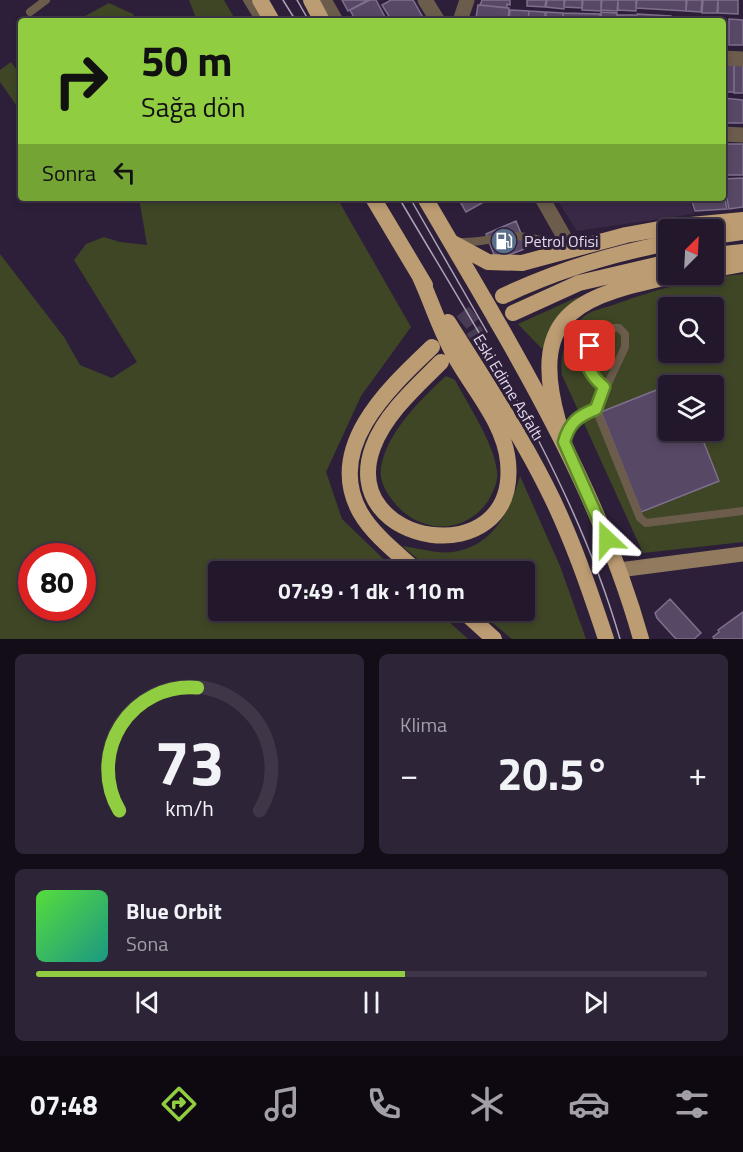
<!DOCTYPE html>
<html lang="tr">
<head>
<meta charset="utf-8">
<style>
	body { margin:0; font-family:"Titillium Web",sans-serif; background:#2e2437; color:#f1f3f6; height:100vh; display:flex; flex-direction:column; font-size:22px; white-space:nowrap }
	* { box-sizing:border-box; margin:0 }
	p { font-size:20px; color:#a29fa9 }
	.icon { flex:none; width:33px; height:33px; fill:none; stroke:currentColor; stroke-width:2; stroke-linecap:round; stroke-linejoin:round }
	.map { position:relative; height:639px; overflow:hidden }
	.drawer { display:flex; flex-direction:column; gap:15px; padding:15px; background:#130d18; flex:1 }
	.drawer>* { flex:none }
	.top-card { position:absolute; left:18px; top:18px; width:708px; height:183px; border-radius:6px; box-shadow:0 3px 9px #0003,0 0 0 2px #3f3647; background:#91cd40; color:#111; overflow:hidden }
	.needle { width:39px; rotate:24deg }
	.buttons { position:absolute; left:658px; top:219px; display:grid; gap:12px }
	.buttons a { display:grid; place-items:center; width:66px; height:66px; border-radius:6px; background:#22172b; box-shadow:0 3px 9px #0003,0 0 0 2px #3f3647; font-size:30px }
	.speed { position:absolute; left:18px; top:543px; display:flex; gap:12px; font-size:30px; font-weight:700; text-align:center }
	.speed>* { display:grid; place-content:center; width:78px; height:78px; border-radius:50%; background:#22172b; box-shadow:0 3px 9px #0003,0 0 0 2px #3f3647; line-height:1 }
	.speed .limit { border:9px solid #d22; background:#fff; color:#111 }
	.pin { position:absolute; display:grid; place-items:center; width:51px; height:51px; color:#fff; margin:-26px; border-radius:12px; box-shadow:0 3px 9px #0006 }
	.me { position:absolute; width:66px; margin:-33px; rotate:337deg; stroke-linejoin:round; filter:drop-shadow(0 0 4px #0008) }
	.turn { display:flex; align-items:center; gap:21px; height:126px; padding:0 24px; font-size:27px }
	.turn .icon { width:78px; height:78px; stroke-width:2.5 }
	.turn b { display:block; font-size:42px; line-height:51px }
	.then { display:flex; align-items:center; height:57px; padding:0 24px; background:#0003; gap:12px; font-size:22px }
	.big { font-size:45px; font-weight:700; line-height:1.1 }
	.drawer .widget { flex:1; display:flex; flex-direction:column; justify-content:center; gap:9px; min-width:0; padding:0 21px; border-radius:9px; background:#2e2437 }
	.drawer .dial { align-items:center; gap:0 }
	.dial svg { height:156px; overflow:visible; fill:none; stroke:#3f3647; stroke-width:7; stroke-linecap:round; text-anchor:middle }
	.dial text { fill:#f1f3f6; stroke:none }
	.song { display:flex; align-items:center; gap:18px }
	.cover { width:72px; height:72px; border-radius:9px; background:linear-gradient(135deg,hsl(110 70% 55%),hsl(170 70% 35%)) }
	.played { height:6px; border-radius:3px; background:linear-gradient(90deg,#91cd40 55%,#3f3647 55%) }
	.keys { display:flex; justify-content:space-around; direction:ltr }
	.heat { display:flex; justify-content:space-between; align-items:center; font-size:33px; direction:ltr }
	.drawer .tiles { flex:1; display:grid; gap:15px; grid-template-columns:1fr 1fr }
	.widget:last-child { grid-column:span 2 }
	.trip { position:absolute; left:208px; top:561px; width:327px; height:60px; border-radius:6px; background:#22172b; box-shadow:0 3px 9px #0003,0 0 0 2px #3f3647; font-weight:700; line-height:60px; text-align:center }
	.menu { display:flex; height:96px; justify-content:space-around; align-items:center; background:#0e0911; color:#a29fa9 }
	.menu .icon { width:42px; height:42px }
	.menu .current { color:#91cd40 }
	.menu b { font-size:27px; color:#f1f3f6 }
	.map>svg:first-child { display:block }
	.built { fill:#392947 }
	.green { fill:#3e4626; fill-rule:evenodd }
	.building { fill:#574865; stroke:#7f6f8e; stroke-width:1.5 }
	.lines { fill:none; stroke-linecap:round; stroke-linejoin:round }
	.trunk-tunnel { stroke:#483b54; stroke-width:16; stroke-dasharray:16 8; stroke-linecap:butt }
	.service { stroke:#6b5c4b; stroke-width:8 }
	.minor { stroke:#6b5c4b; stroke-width:15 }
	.tertiary { stroke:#6b5c4b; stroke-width:15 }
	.secondary { stroke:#927a5e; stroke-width:15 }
	.trunk { stroke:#bc9c72; stroke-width:16 }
	.tram { stroke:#ada3b6; stroke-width:1.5 }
	.route-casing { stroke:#5e852a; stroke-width:15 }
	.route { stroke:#91cd40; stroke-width:10 }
	.labels { text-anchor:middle; stroke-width:6; stroke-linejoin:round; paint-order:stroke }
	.poi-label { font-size:16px; fill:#e2d9ea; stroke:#2d1f39; text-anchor:start }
	.street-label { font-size:16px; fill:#e2d9ea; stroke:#2d1f39 }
</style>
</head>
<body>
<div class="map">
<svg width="743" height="639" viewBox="0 0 743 639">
	<rect width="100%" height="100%" fill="#2d1f39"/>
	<!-- built -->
	<path class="built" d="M556,198H689L694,214L577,231Z"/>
	<!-- green -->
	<path class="green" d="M189,0H224L236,21H197Z
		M109,3L133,14L136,21H76Z
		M11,62L21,76V112L0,82V70Z
		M139,198H337L411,327L361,396L326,472L342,519L396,571L219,572V610L437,611L468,639H0V254L64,337L80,365L112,378L137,362L74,260L86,244L104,237L120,242L147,245ZM32,556H82V608H32Z
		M743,274V542L643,553L562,375C559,354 567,332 583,317C590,311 604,308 613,305C660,288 694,279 743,274ZM669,308H714V352H669ZM669,386H714V430H669Z
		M580,296L561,314L542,349L518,324Z
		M446,376L455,380C468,405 494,443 497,471C499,480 493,493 488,501C464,536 418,534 393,501C386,492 379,480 381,468C386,433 421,399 446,376Z
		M520,476L560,566L586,639H512L478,611L525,610V572L432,571L402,546C418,548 437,554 453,552C494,546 510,510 520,476Z"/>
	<!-- building -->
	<path class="building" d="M342,0H368L348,11Z
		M370,0H376L387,21H356L350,10Z
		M391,0H413L425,21H392L382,5Z
		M482,0H510V5L507,4V8L480,5Z
		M527,0H546L545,7L527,6Z
		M547,0H564V9L546,7Z
		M565,0H582V8L564,7Z
		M583,0H601V11L582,10Z
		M602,0H618L617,11L601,10Z
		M618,0H636V11L618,10Z
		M637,0H686V11L636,8Z
		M687,0H702L701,12L686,11Z
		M703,0H718L717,13H702Z
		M718,0H738V14L718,13Z
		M478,5L509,8L508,21H478L476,18Z
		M510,10L529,11L528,21H509Z
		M529,11L545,12V21H528Z
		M546,12L563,13V21H546Z
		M601,12L617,13V21H601Z
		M563,13L600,14V21H563Z
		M637,14L671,16V21H636Z
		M618,15H635V21H618Z
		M729,19L743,20V45H729Z
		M723,63H734V92H723Z
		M734,64H743V93H734Z
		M723,98L743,100V123H723Z
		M723,144H743V175H723Z
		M743,178V207L729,209L723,179Z
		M723,191L727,209L695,211L691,198H723Z
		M458,198H488L489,199L466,212Z
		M516,221L527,248L496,260L486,234Z
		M679,381L681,386H669V430H699L719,481L641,512L601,412Z
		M670,599L701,633L694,639H676L657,618L655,613Z
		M743,612V639H714L713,637L719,632L718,630Z"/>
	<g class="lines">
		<!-- trunk-tunnel -->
		<path class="trunk-tunnel" d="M443,338L476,311L503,296
			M451,354L513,313"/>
		<!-- service -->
		<path class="service" d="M247,0L260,21
			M30,12L46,0
			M461,242C480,243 496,237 514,236C532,236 550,243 567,248
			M596,409L625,347V334L619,328C602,326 583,345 586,363C588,372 597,381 604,387
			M564,441C569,422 578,416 596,409L640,518L646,523L743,511"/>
		<!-- minor -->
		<path class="minor" d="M324,0L336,21
			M723,134L743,135"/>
		<!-- tertiary -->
		<path class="tertiary" d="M425,0L438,21
			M460,21L467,0
			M723,58L743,59
			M542,198L571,249"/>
		<!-- secondary -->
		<path class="secondary" d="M619,570L743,554"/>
		<!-- trunk -->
		<path class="trunk" d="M260,0L272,21
			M311,0L322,21
			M373,198L425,285
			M425,198C507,339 597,481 641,639
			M714,236L743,232
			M451,242L488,262L522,263L626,235L670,227L743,220
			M714,255L743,252
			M714,269L743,264
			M420,277C431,301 439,326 451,349C469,385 504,420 508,462C519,576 336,547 373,447C385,414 417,386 441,362
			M503,296C558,270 610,254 669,243
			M513,313L579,283L669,262
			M448,322C482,376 517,429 546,486C571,535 589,588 606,639
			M558,421C526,307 586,295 681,274
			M418,572C398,554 373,535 360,512C324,447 390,387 432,347
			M462,610L494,639"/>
		<!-- tram -->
		<path class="tram" d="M283,0L296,21
			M297,0L309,21
			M399,198C482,339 574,480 620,639
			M410,198L487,332"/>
	</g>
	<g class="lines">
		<defs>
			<path id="route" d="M590,346C583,364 590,375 604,387L596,409C578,416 569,423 564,442L607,539"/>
		</defs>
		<!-- route casing -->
		<use href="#route" class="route-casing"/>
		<!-- route -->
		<use href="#route" class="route"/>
	</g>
	<!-- icons -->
	<defs>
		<symbol id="fuel-disc" viewBox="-11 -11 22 22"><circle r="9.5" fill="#5c6f8a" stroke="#2d1f39"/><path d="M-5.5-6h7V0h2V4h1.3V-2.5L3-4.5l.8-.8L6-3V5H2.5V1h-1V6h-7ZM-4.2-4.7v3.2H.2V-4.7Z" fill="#fff"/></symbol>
	</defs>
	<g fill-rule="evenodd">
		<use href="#fuel-disc" x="489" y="226" width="30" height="30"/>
	</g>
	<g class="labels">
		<!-- poi labels -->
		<g class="poi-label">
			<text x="524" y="247">Petrol Ofisi</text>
		</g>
		<!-- street labels -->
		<g class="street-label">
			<text transform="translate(509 387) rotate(59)" y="6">Eski Edirne Asfaltı</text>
		</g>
	</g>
</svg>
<div class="buttons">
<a><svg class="needle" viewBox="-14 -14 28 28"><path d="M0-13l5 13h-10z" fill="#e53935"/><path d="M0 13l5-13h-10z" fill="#a29fa9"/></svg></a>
<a><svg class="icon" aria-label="search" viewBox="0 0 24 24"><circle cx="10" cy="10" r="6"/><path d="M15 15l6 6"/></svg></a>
<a><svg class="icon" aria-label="layers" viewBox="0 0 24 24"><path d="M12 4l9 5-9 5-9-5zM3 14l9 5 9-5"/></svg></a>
</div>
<div class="speed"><div class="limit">80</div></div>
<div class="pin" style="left:590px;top:346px;background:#d93025"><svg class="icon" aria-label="arrive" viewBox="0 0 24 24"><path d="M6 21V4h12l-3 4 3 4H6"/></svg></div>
<svg class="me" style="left:607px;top:539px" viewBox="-20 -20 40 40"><path d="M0-17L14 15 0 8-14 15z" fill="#91cd40" stroke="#fff" stroke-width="4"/></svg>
<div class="trip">07:49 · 1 dk · 110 m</div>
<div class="top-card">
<div class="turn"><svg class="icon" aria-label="right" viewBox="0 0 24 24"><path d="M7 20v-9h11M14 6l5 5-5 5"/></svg><div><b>50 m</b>Sağa dön</div></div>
<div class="then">Sonra<svg class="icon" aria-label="left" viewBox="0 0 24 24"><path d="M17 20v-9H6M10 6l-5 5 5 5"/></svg></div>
</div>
</div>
<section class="drawer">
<div class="tiles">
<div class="widget dial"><svg viewBox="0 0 100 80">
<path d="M14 69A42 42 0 1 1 86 69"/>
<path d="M14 69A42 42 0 0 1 54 6" stroke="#91cd40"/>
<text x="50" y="56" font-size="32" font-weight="700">73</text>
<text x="50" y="72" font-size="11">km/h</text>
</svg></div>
<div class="widget"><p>Klima</p>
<div class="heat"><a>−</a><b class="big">20.5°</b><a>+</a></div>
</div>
<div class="widget">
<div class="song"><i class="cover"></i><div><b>Blue Orbit</b><p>Sona</p></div></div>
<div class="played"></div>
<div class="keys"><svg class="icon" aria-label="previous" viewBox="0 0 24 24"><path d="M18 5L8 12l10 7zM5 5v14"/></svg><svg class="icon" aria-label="pause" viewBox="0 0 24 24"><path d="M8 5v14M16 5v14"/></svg><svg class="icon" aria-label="next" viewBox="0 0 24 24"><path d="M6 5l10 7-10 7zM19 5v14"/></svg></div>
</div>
</div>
</section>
<nav class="menu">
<b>07:48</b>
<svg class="icon current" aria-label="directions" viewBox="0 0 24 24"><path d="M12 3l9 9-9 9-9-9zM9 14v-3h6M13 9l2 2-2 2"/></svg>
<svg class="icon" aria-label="music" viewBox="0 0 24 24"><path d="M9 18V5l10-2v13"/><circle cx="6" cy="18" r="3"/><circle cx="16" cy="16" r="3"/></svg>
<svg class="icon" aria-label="phone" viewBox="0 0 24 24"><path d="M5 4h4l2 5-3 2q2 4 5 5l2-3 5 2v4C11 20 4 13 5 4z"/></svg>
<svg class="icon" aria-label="climate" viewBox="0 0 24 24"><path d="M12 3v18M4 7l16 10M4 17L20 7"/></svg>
<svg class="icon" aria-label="car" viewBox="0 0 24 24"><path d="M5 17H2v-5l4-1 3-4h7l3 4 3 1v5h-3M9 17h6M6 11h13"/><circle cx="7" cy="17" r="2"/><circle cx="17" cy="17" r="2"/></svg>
<svg class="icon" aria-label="filters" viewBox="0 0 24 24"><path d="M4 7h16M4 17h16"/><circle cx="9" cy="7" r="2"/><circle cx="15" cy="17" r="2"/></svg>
</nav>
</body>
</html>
